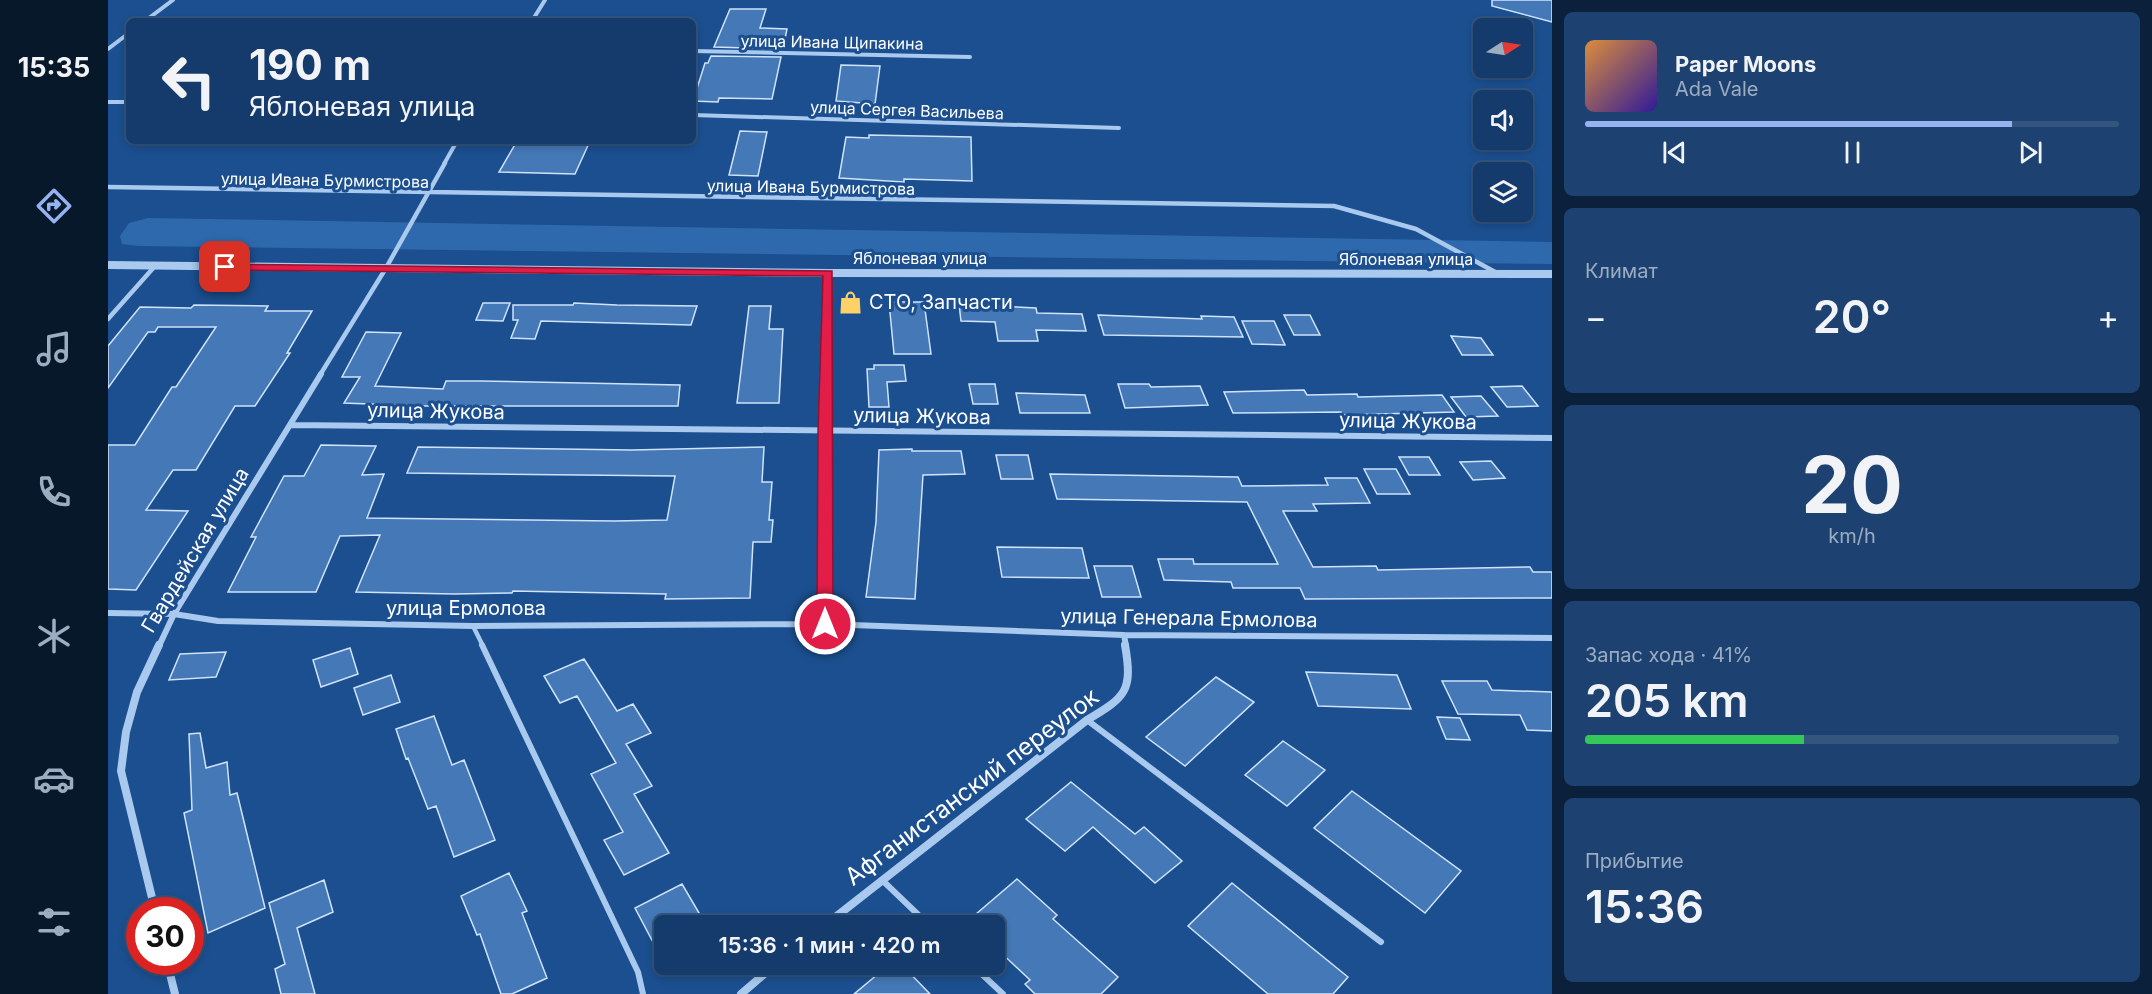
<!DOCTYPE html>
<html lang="ru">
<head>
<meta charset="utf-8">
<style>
	body { margin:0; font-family:Inter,sans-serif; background:#1d4271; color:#f1f3f6; height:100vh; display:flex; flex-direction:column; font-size:22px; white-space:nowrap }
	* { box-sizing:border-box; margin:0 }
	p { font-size:20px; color:#9dadc1 }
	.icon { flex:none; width:33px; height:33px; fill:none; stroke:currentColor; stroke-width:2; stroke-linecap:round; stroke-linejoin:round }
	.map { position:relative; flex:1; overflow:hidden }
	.drawer { display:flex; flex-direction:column; gap:12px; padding:12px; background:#0b203b; width:600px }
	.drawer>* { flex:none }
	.hud { position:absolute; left:18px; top:18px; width:570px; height:126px; border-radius:9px; box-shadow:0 3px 9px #0003,0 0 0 2px #33557e; background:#143b6b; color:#f1f3f6; overflow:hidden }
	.needle { width:39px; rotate:78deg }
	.fabs { position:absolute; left:1365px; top:18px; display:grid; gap:12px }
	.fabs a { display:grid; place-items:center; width:60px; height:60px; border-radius:9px; background:#143b6b; box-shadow:0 3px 9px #0003,0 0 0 2px #33557e; font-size:30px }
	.speed { position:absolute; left:18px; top:897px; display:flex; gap:12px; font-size:30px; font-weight:700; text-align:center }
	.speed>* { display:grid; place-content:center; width:78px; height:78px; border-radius:50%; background:#143b6b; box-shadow:0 3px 9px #0003,0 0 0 2px #33557e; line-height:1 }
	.speed .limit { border:9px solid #d22; background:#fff; color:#111 }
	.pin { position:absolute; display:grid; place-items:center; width:51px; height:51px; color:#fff; margin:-26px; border-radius:12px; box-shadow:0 3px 9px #0006 }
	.me { position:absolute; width:66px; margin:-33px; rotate:0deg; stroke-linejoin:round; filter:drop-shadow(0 0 4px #0008) }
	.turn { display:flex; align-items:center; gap:21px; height:126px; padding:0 24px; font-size:27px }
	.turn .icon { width:78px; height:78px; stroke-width:2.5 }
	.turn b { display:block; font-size:42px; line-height:51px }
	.big { font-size:45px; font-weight:600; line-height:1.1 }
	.drawer .widget { flex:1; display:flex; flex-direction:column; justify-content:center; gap:9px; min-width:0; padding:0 21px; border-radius:9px; background:#1d4271 }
	.drawer .dial { align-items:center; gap:0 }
	.dial b { font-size:78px; line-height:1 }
	.song { display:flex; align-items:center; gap:18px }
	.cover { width:72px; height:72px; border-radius:9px; background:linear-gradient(135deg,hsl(30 70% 55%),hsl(250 70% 35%)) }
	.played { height:6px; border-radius:3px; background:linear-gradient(90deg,#95b2f1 80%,#33557e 80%) }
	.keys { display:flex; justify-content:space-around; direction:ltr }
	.heat { display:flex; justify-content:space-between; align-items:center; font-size:33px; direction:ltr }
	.charge { height:9px; border-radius:4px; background:linear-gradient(90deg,#34c759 41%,#33557e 0) }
	.trip { position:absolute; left:546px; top:915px; width:351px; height:60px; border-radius:9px; background:#143b6b; box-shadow:0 3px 9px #0003,0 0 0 2px #33557e; font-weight:600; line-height:60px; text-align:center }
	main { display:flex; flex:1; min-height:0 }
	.tab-bar { display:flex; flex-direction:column; width:108px; justify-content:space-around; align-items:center; background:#08182b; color:#9dadc1 }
	.tab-bar .icon { width:42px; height:42px }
	.tab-bar .active { color:#95b2f1 }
	.tab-bar b { font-size:27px; color:#f1f3f6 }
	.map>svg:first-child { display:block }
	.green { fill:#2e69ad }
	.building { fill:#4478b7; stroke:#cfe3fa; stroke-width:1.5 }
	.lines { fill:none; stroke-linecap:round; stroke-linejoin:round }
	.service-far1 { stroke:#a9c9ee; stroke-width:4.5 }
	.service { stroke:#a9c9ee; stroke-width:6 }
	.minor-far3 { stroke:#a9c9ee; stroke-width:4 }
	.minor-far2 { stroke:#a9c9ee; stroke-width:4.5 }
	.minor-far1 { stroke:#a9c9ee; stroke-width:6 }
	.minor { stroke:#a9c9ee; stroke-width:8 }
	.tertiary { stroke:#a9c9ee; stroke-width:8 }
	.route { fill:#e11d48; stroke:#92132f; stroke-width:1.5 }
	.labels { text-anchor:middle; stroke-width:6; stroke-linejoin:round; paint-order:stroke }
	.far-street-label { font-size:16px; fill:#fff; stroke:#1b4f8f }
	.poi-label { font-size:20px; fill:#fff; stroke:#1b4f8f; text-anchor:start }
	.street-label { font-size:20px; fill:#fff; stroke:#1b4f8f }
	.near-street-label { font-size:24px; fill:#fff; stroke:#1b4f8f }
</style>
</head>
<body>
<main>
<nav class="tab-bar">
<b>15:35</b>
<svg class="icon active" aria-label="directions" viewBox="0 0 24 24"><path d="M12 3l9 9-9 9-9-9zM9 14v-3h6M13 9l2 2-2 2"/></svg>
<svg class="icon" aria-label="music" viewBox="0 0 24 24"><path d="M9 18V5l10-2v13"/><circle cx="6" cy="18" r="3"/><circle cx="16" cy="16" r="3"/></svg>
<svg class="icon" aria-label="phone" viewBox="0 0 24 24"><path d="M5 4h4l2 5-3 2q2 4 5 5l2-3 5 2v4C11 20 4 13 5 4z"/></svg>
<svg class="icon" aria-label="climate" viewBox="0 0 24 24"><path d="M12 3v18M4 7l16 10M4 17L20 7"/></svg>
<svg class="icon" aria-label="car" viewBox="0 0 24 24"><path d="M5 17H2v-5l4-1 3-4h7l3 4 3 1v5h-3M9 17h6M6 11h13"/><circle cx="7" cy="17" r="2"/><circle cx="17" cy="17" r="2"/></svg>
<svg class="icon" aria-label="filters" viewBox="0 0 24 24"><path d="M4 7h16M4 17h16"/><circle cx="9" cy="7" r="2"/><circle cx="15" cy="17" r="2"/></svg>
</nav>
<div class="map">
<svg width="1444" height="994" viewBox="0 0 1444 994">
	<rect width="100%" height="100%" fill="#1b4f8f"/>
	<!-- green -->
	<path class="green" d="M40,218L1444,242V264L30,246L14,244L12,236L21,223Z"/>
	<!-- building -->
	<path class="building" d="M1384,0H1444V22L1384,6Z
		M622,9H658L652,28L679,29L675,49L606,47Z
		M603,56L673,57L664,99L611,98L610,102L585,101L597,63H600Z
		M733,65L772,66L767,104L728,101Z
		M632,131L659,132L650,176L621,175Z
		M761,135L863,137L864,181L796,179V182L731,178L738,137L761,138Z
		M409,141H482L467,174L391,172Z
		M781,302H816L823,354H786Z
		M375,303H402L395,321L368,320Z
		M466,303L509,305L589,306L583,325L433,321L427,339L403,338L410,320H405V305H465Z
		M851,304L928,308L929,313L974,314L978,331L928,330L930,341H890L887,322L853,321Z
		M86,305L160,306L157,311H204L179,353H182L147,406H127L88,470H65L38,510L80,511L28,590L0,589V445H27L64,387H68L108,327H50L47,332H40L0,388V346L32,307L83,308Z
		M641,306H663L661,329H675L671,403H629Z
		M990,315L1094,319L1093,316L1126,317L1135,337L996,335Z
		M1176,315H1202L1212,335H1186Z
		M1134,321H1166L1177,345L1144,344Z
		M258,332L293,333L267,386L335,389L338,381H372L572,385L570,406H313L236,403L252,377H234Z
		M1343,336L1373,338L1385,355H1354Z
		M766,365H796L798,381L779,382L781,407H761L759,369H766Z
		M861,384H887L890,404H865Z
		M1010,384H1041L1043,387L1092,386L1100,405L1017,408Z
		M1414,386L1430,406L1399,407L1383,387Z
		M1196,390L1199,395L1249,394L1250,397L1334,395L1346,412L1234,415L1233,412L1125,413L1116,392Z
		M908,393L977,395L982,413H912Z
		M1373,396L1390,416L1358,417L1343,397Z
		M213,445L268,446L254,475L276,474L259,518L506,521L559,520L567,476L299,473L310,447L524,450L656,447L654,482H664L661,520H665L663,542H645L642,598L557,599L558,594L405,591L404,593L346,594L248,592L272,535L232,536L208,592H120L148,537H143L176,476H196Z
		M804,449V451H853L857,474L815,475L807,599L758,597L768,522L771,450Z
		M888,455H920L925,479H893Z
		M1291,457H1321L1332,475H1301Z
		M1383,461L1397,478L1365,480L1352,462Z
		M1256,469H1288L1302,494H1269Z
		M942,474L1130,477L1134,486L1220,485L1217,478H1249L1262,503L1205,504L1209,511H1175L1205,567L1268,566L1270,570L1422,567L1425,572H1444V598L1197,599L1192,588H1125L1123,582L1056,580L1050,559H1085L1086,564H1170L1139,502L949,499Z
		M889,547L974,548L981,578L894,577Z
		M986,566H1024L1033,597H994Z
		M242,648L250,674L213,687L205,660Z
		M118,652L108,677L61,680L72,654Z
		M476,659L509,711L525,704L543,733L518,744L544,786L526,794L561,853L516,875L496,840L515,832L483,774L508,763L469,696L452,703L436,676Z
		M1198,672L1289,675L1303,709L1210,706Z
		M283,675L292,702L255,715L246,688Z
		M1108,677L1146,702L1077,766L1038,737Z
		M1334,681H1379L1384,690L1444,692V731L1419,730L1412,715L1350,714Z
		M326,716L344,765L356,760L387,840L346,857L328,806L320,809L300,758L298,759L288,729Z
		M1329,717L1352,718L1362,740L1338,739Z
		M92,733L98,768L119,762L122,795L129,793L157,908L100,933L76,813L84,810L81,734Z
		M1175,741L1217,770L1179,806L1137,775Z
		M963,782L1027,834L1036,827L1074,861L1047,883L985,827L957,851L918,819Z
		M1244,791L1353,871L1317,913L1206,828Z
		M401,873L419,911L414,913L439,978L404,994H393L372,934L369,935L353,896Z
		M909,879L949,915L945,919L1010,977L993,994H927L917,984L922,980L886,946V926H854Z
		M216,880L225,912L189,928L207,994H173L167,969L177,964L161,903Z
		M1124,883L1240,977L1225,994H1160L1080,926Z
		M574,884L594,918L580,926H556V963L527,908Z
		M782,964H793L822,994H746Z"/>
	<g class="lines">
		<!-- service-far1 -->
		<path class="service-far1" d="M365,626L375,646"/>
		<!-- service -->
		<path class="service" d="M374,645L530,972L535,994
			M979,720L1273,942
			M774,880L822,926
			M863,964L895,994"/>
		<!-- minor-far3 -->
		<path class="minor-far3" d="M37,21L65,0
			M424,21L437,0
			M0,49L21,33
			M585,51L862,57
			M0,102H21
			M585,115L1011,128
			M336,164L349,141"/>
		<!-- minor-far2 -->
		<path class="minor-far2" d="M0,187L1226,206L1308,229L1389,273
			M0,319L47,266
			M212,375L278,268L337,163
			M717,375L720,273"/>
		<!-- minor-far1 -->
		<path class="minor-far1" d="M183,425L1444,438
			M0,613L66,614L110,621L365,626L717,624L1016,635L1444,638
			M717,624V374
			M1016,635L1018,646
			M51,646L66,614L213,374"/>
		<!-- minor -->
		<path class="minor" d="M47,910L13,771L18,732L29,692L51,645
			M716,926L979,720C1018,697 1025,691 1017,645
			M59,962L67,994
			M633,994L668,964"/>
		<!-- tertiary -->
		<path class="tertiary" d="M0,265L720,273L1444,274"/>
	</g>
	<!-- route -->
	<path class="route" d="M113,264L724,271L725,624L722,628L717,630L709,624L710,432L715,276L117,270L111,267Z"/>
	<!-- icons -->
	<defs>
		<symbol id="shop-bare" viewBox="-9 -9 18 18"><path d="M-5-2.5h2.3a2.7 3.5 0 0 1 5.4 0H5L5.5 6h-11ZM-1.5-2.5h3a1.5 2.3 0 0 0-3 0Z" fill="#ffd166" stroke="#1b4f8f" stroke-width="2.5" paint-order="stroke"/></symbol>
	</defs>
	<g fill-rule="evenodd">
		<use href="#shop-bare" x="726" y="286" width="33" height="33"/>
	</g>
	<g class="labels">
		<!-- far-street labels -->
		<g class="far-street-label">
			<text transform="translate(724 42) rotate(1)" y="6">улица Ивана Щипакина</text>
			<text transform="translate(799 110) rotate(2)" y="6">улица Сергея Васильева</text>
			<text transform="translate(217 180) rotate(1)" y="6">улица Ивана Бурмистрова</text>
			<text transform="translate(703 187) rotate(1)" y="6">улица Ивана Бурмистрова</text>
			<text x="812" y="264">Яблоневая улица</text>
			<text x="1298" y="265">Яблоневая улица</text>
		</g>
		<!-- poi labels -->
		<g class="poi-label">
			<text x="761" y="309">СТО, Запчасти</text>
		</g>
		<!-- street labels -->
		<g class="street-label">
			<text transform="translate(328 411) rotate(1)" y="7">улица Жукова</text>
			<text transform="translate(814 416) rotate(1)" y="7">улица Жукова</text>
			<text transform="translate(1300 421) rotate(1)" y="7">улица Жукова</text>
			<text transform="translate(87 550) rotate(-59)" y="7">Гвардейская улица</text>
			<text x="358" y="615">улица Ермолова</text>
			<text transform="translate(1081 618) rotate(1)" y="7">улица Генерала Ермолова</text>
		</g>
		<!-- near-street labels -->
		<g class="near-street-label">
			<text transform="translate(864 787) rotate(-37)" y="8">Афганистанский переулок</text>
		</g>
	</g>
</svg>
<div class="fabs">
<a><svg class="needle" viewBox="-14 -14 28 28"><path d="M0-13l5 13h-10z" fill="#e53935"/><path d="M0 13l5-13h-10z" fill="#9dadc1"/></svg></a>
<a><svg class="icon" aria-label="sound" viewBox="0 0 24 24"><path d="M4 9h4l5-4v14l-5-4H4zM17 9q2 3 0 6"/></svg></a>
<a><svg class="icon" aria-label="layers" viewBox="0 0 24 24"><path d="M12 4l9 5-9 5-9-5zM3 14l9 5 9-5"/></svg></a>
</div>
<div class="speed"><div class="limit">30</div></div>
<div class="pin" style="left:117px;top:267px;background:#d93025"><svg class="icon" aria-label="arrive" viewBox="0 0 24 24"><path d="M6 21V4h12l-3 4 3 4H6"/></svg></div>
<svg class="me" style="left:717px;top:624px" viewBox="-20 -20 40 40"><circle r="17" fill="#e11d48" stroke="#fff" stroke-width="3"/><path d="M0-11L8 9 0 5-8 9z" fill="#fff"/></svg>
<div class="trip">15:36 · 1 мин · 420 m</div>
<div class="hud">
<div class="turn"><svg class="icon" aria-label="left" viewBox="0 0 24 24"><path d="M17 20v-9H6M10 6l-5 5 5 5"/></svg><div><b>190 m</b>Яблоневая улица</div></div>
</div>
</div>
<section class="drawer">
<div class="widget">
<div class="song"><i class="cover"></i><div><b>Paper Moons</b><p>Ada Vale</p></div></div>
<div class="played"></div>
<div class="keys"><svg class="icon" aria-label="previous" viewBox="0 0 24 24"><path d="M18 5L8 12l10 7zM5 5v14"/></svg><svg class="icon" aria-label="pause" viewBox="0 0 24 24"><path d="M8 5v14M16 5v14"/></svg><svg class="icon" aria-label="next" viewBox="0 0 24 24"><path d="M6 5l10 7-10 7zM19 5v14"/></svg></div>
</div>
<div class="widget"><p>Климат</p>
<div class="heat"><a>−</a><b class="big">20°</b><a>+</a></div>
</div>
<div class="widget dial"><b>20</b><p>km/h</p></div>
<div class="widget"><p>Запас хода · 41%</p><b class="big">205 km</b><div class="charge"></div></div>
<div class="widget"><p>Прибытие</p><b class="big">15:36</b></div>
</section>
</main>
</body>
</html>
